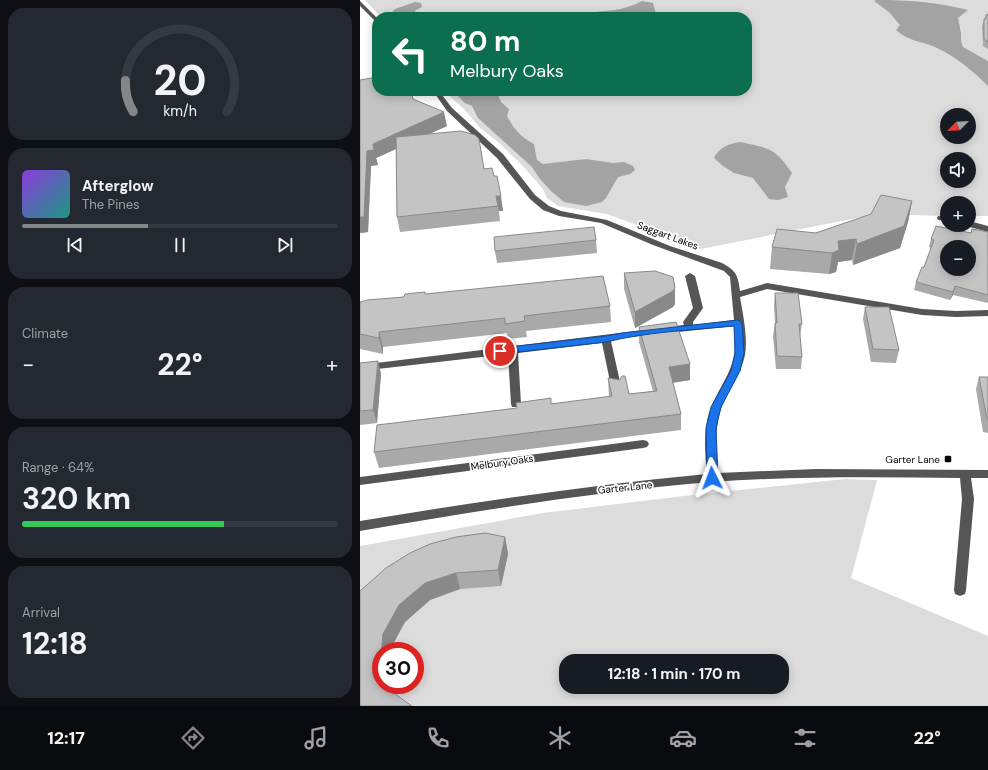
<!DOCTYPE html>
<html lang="en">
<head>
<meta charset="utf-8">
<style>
	body { margin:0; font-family:"DM Sans",sans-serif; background:#242831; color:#f1f3f6; height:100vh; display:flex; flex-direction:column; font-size:15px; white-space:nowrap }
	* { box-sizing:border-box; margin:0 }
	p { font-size:13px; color:#9ea1a6 }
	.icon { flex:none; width:22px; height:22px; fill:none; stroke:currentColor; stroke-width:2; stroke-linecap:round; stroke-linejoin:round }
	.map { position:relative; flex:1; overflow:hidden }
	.side { display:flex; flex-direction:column; gap:8px; padding:8px; background:#0d0f14; width:360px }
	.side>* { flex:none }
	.guide { position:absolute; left:12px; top:12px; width:380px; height:84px; border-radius:16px; box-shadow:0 2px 10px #0003; background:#0b6e4f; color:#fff; overflow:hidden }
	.needle { width:26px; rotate:246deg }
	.buttons { position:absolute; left:580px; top:108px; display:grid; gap:8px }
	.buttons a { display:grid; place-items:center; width:36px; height:36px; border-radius:50%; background:#171b24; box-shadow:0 2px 10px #0003; font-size:20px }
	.speed { position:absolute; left:12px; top:642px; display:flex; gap:8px; font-size:20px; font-weight:700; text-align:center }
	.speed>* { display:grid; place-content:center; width:52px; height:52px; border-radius:50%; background:#171b24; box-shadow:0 2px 10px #0003; line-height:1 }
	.speed .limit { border:6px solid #d22; background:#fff; color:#111 }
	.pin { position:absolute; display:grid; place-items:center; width:34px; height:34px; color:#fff; margin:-17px; border:2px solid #fff; border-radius:50%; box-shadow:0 1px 4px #0007 }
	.me { position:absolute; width:44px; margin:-22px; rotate:357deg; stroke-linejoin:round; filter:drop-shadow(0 0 3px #0008) }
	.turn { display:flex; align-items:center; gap:14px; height:84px; padding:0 12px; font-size:18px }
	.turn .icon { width:52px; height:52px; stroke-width:2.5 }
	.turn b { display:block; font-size:28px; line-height:34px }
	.big { font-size:30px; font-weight:700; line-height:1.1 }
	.side .widget { flex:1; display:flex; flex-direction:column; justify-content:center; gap:6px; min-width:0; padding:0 14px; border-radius:16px; background:#242831 }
	.side .dial { align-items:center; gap:0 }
	.dial svg { height:104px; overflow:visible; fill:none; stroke:#363941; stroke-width:7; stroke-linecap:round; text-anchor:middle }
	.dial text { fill:#f1f3f6; stroke:none }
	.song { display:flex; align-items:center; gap:12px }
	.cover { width:48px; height:48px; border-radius:6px; background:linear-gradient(135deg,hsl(270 70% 55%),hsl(170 70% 35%)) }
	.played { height:4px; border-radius:2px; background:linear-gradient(90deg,#858687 40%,#363941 40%) }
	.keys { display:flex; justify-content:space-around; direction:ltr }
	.heat { display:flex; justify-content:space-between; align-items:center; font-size:22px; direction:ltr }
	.charge { height:6px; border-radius:3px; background:linear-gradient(90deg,#34c759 64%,#363941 0) }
	.trip { position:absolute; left:199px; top:654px; width:230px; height:40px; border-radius:16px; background:#171b24; box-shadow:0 2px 10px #0003; font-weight:700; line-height:40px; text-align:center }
	.tab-bar { display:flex; height:64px; justify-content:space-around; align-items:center; background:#090b0e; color:#9ea1a6 }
	.tab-bar .icon { width:28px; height:28px }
	.tab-bar .current { color:#858687 }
	.tab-bar b { font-size:18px; color:#f1f3f6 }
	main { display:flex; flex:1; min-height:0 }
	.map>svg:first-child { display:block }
	.green { fill:#dcdcdc; fill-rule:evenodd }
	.water { fill:#a3a3a3 }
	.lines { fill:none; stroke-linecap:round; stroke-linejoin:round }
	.minor { fill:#555; fill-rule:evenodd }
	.wall { fill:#a9a9a9 }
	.shaded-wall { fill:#898989 }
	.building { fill:#c4c4c4; stroke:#898989; fill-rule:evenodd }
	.route { fill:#1a73e8; stroke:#114b97 }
	.poi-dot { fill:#000; stroke:#fff; stroke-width:1.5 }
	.labels { text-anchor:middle; stroke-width:3.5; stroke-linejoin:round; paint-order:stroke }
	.street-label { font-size:10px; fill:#000; stroke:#fff }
	.poi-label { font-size:10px; fill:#000; stroke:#fff; text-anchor:end }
</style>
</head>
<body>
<main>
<section class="side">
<div class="widget dial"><svg viewBox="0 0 100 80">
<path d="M14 69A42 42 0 1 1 86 69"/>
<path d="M14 69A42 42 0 0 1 8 45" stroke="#858687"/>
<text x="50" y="56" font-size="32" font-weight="700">20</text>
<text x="50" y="72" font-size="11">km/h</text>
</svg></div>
<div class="widget">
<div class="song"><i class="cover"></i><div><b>Afterglow</b><p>The Pines</p></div></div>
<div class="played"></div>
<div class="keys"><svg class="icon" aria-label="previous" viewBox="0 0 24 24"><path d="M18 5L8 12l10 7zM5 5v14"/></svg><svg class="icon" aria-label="pause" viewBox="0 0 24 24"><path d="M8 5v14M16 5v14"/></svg><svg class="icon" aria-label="next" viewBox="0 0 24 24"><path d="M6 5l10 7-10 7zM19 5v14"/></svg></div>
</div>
<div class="widget"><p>Climate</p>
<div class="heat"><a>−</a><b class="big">22°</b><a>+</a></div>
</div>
<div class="widget"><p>Range · 64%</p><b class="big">320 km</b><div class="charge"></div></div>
<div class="widget"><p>Arrival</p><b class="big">12:18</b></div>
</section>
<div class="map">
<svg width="628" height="706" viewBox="0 0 628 706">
	<rect width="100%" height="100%" fill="#fff"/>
	<!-- green -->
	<path class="green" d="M5,0H628V216H609V203H587V216L517,214L341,249L247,214L198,206L187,198L183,189L161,164L137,141L120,128L105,110L84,91H387V17H21ZM587,115H609V137H587ZM587,159H609V181H587Z
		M485,479L517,480L491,578L628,636V706H0V546L183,513L332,495ZM21,651H55V685H21ZM206,661H422V687H206Z"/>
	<!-- water -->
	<path class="water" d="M516,0C549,0 575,2 608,10L598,18L601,33V41L603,47L628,61V86C613,71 595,56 575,47C561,41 548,41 536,30L540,25L529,12L514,1Z
		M282,1L293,3L297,17H219L222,14C243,10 263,12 282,1Z
		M55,2L61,3L62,7L56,10L53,15L54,17H32L30,14L35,9Z
		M93,91H135L137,93L141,102L149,109L147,116C154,129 160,137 174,144L177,160L183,164L226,159L253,163L264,162L273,166L275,170L270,174L258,177L246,198L242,202L226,206L204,202L192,192L180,179L172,167L118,118L112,106L105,103Z
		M380,142C409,148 415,148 432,173L425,187L428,197L418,200L409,199L393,178L374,173L363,166L354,158C359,147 369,144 380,142Z"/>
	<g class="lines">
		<!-- minor -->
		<path class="minor" d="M0,1L17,18V23L0,6Z
			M73,91H79L92,108L143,154L175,195L189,206L201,211L247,220L310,246L362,263C377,271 378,276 380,291L407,283L562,309L596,311L628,310V316L596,317L562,315L407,289L380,297C383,315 388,337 385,355C381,374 369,389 362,406C354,428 356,451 358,473L456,469L628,470V478H611L614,499L606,590L605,594L600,596L595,594L594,590L602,499L600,478C517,477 434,476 351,482C233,492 116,511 0,531V521C115,502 231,485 347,474C345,454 343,433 349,413C355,394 368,379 373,360C376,349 375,338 375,326L261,338L251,341L262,391L261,394H253L252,391L242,343L158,353L161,404L160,407H152L151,404L148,354L0,371V365L324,325L323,322L333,308L325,276L330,273L335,276L343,308L333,322V325L374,320L370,277L364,271L293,245L241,223L199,216L183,210L170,199L137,158L87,111Z
			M578,216L587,217V221L578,220L577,218Z
			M609,221L628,226V232L606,226L609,225Z
			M283,440L287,441L289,444L287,447L283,448L0,485V477Z"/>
	</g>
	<!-- wall -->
	<path class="wall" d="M628,14V49L623,46L622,26L626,15Z
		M0,80L53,99L87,126L69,134L124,169L134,176L143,211H139L140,221L40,232L37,217L36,149L16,158L18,165L11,166L8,232L0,233Z
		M552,201L548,222L540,248L493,265L492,260L478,262L476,272L469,274L410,269L412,247Z
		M628,232V303L593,295L590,300L554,290L556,282L564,267L571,248L569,247L571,239L611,233Z
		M236,240L237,253L137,263L135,251Z
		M264,273L315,304L313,307L275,328L264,289Z
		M415,293L442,324L440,336L442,357L441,369H416L413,336L415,323L414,305Z
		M65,294L250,306L251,322L166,331L167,337L148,339L147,333L23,347V354L0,349V302Z
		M505,307L539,350L536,363L511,362L503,319Z
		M279,327L330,364V380L313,383L321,414V430L19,468L14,452L191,404L249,397L248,378L269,394L293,391L279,342Z
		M18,361L21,374L17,423L0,425V363Z
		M619,377H628V433L623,432L616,389Z
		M145,537L148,554L141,586L100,589L70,600L45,622L0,706V591Z"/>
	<!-- shaded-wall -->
	<path class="shaded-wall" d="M84,112L87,126L16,158L18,165L11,166L8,232L0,233V217L7,151L13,144Z
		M136,196H141L143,211H139Z
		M552,201L548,222L540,248L493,265L497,244Z
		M496,239L492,260L478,262L476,272L469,274L472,253L478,241Z
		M595,286L593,295L590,300L593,292Z
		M315,288V304L313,307L275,328V312Z
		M19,332L23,347V354L19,338Z
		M18,361L21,374L17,423L13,410Z
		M330,364V380L309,383V367Z
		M145,537L148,554L141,586L138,570Z
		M96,573L100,589L70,600L45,622L29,651H21L23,634L39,605L65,583Z"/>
	<!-- building -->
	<path class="building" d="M628,14V42L624,39V19H626V15Z
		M17,77V91H51L53,99L84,112L13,144L14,150L7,151L4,217H0V80Z
		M101,131L115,135L119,139L124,169L132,168L134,176H137L141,196H136L138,206L37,217L36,137Z
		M521,195L552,201L544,226L497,244L496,239L478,241L479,250L472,253L412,247L417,229L456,233L511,214Z
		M576,226L611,233L612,229L628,232V295L595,286L593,292L556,282L562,267H564L574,240L571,239ZM587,247H609V269H587Z
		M234,227L236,240L135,251L134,237Z
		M295,271L313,277L315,288L313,291L275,312L264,273Z
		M243,276L250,306L164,316L165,321L145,324V318L19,332V338L0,334V302L7,300L44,297L45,294L65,292V294Z
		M415,293H438L442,324H439L442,357L417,356L415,323H417Z
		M505,307H529L539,350L513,349Z
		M316,322L330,364L309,367L321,414L14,452L17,425L157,408L156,403L191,398V404L252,396L248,378L260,380L262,376H265L269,394L297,391L279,327Z
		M18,361L13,410L0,411V363Z
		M619,377H628V420L627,419Z
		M125,533L145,537L138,570L96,573L65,583L39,605L23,634L20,668L21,670V685H30L35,694L52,706H0V591L26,568L50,553L70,544L96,537Z"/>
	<!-- route -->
	<path class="route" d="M378,320L382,323L384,353L380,371L361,407L356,428L358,478L356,481H349L347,478L346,428L351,407L371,371L375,353L374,326C331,330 287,332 246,342L140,354L136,351L140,348L246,336L262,333Z"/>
	<!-- markers -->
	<rect class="poi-dot" x="584" y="455" width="8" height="8" rx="2"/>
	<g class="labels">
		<!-- street labels -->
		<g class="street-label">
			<text transform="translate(308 235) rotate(20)" y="4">Saggart Lakes</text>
			<text transform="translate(142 462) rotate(-8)" y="4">Melbury Oaks</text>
			<text transform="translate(265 487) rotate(-6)" y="4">Garter Lane</text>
		</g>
		<!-- poi labels -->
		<g class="poi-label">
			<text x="580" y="463">Garter Lane</text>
		</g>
	</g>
</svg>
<div class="buttons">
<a><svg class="needle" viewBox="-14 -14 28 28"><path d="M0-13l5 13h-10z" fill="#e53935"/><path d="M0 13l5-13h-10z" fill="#9ea1a6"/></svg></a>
<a><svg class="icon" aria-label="sound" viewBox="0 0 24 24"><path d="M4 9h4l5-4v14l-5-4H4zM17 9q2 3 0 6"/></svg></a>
<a>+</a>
<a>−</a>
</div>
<div class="speed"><div class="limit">30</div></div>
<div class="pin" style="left:140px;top:351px;background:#d93025"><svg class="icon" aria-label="arrive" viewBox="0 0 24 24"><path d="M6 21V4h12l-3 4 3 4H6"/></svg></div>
<svg class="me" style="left:352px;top:478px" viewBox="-20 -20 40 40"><path d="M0-17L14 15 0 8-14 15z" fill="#1a73e8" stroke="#fff" stroke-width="4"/></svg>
<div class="trip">12:18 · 1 min · 170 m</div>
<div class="guide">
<div class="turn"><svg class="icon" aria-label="left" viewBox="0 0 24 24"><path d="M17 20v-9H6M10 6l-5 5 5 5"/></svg><div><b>80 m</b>Melbury Oaks</div></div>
</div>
</div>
</main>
<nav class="tab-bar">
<b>12:17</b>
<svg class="icon current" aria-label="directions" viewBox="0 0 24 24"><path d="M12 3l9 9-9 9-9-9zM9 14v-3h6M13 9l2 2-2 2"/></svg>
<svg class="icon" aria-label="music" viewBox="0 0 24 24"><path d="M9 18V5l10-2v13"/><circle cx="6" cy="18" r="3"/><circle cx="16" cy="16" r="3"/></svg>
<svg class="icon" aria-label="phone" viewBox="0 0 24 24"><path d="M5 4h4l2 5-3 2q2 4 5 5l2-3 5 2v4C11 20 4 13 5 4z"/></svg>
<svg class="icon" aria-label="climate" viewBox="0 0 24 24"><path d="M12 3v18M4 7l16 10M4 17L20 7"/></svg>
<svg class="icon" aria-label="car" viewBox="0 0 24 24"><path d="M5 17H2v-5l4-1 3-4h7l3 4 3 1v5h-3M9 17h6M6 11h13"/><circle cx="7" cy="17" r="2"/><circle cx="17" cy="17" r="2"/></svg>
<svg class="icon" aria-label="filters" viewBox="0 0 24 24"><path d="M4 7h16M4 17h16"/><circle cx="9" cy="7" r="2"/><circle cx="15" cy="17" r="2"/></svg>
<b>22°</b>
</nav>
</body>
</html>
